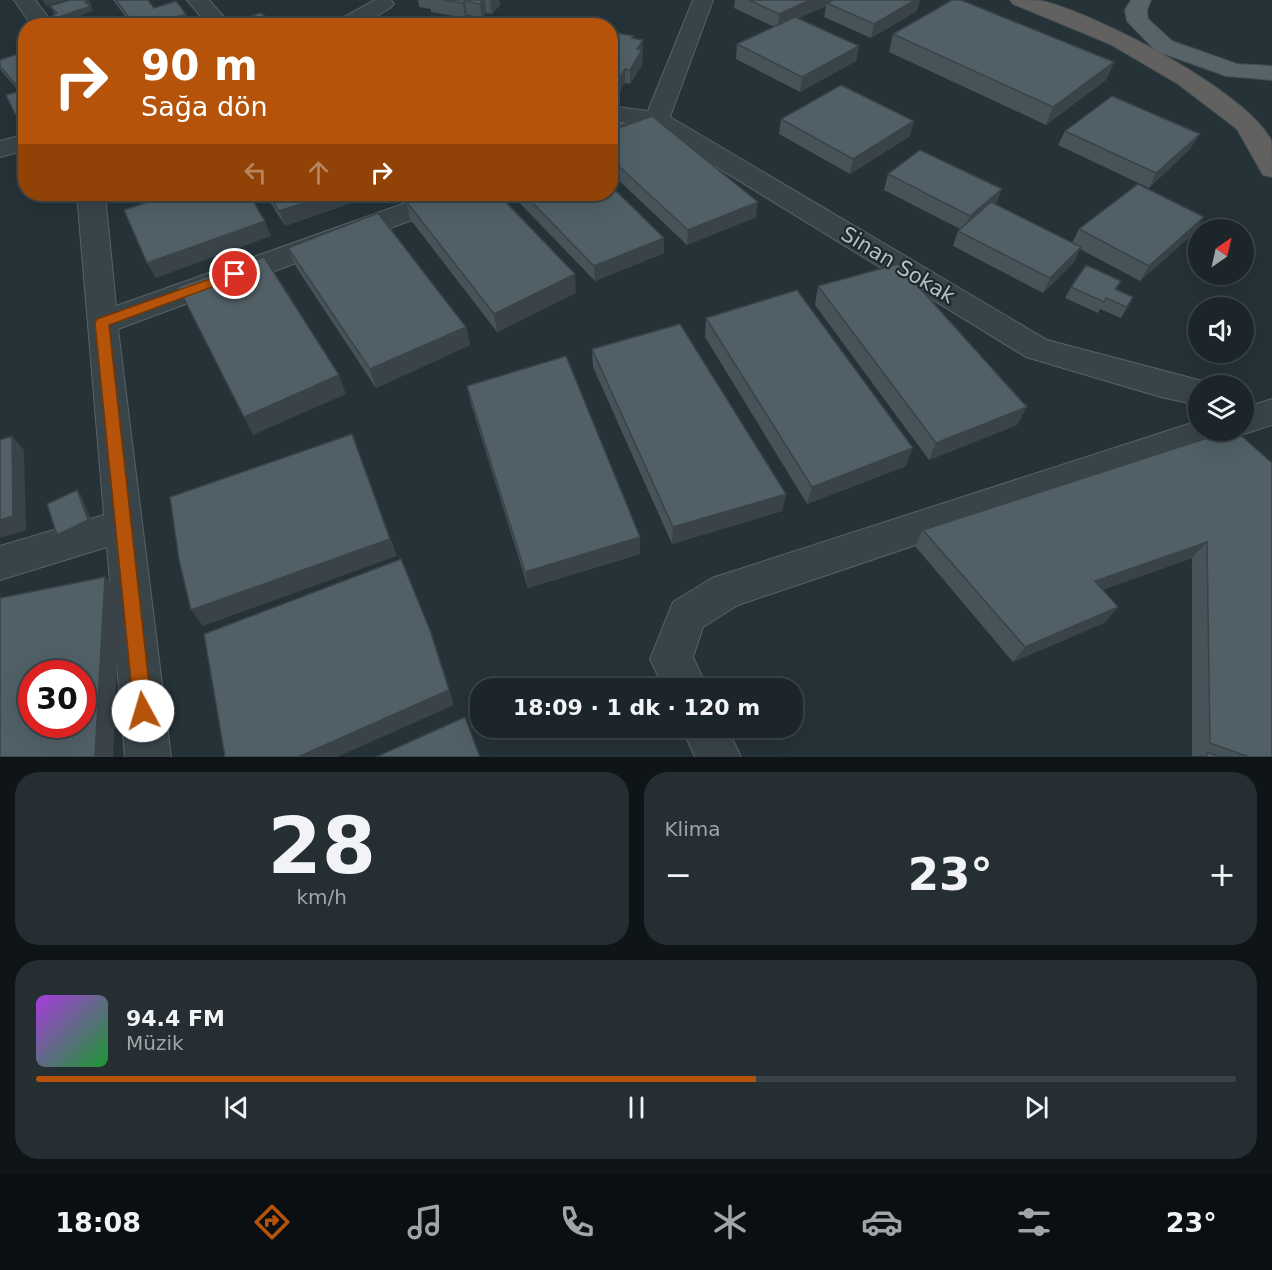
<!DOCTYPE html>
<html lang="tr">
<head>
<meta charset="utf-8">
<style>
	body { margin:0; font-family:"DejaVu Sans",sans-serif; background:#252e32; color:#f1f3f6; height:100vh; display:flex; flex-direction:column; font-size:22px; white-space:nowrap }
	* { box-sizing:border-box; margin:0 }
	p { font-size:20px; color:#a0a5a8 }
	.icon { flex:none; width:33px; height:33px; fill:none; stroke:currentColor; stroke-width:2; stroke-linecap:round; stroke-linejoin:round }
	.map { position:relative; height:757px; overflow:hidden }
	.side { display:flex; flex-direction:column; gap:15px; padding:15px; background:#0f1517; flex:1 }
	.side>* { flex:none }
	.guide { position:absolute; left:18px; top:18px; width:600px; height:183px; border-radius:24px; box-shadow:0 6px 24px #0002,0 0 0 2px #3a4347; background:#b45309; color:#fff; overflow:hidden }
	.needle { width:39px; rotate:34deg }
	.tools { position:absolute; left:1188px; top:219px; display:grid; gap:12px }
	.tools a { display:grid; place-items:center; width:66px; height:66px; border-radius:50%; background:#1c262a; box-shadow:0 6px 24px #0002,0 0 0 2px #3a4347; font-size:30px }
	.speed { position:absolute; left:18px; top:660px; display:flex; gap:12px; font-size:30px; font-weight:700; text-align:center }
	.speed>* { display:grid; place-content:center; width:78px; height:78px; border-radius:50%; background:#1c262a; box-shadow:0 6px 24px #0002,0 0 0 2px #3a4347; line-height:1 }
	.speed .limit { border:9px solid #d22; background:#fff; color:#111 }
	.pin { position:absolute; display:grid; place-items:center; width:51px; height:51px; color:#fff; margin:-26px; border:3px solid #fff; border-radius:50%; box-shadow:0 2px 6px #0007 }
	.me { position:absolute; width:66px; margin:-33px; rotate:354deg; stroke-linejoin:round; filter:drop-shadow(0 0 4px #0008) }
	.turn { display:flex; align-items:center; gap:21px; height:126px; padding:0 24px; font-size:27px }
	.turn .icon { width:78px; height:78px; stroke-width:2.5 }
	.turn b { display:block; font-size:42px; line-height:51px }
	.lanes { display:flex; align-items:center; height:57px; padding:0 24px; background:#0003; justify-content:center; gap:30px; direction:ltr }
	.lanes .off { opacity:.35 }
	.big { font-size:45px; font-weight:700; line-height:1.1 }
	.side .widget { flex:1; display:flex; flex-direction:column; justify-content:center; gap:9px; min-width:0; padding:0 21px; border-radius:24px; background:#252e32 }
	.side .dial { align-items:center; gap:0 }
	.dial b { font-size:78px; line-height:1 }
	.song { display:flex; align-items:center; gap:18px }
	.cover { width:72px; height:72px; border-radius:9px; background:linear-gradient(135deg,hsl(280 70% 55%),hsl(130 70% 35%)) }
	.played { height:6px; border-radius:3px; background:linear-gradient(90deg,#b45309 60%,#3a4347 60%) }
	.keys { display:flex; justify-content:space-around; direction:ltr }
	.heat { display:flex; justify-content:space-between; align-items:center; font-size:33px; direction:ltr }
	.side .tiles { flex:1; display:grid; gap:15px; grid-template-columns:1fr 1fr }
	.widget:last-child { grid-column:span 2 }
	.trip { position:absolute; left:470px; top:678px; width:333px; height:60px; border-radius:24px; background:#1c262a; box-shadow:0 6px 24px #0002,0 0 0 2px #3a4347; font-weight:700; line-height:60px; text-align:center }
	.tab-bar { display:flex; height:96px; justify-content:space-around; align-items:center; background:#0b0f11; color:#a0a5a8 }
	.tab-bar .icon { width:42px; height:42px }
	.tab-bar .selected { color:#b45309 }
	.tab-bar b { font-size:27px; color:#f1f3f6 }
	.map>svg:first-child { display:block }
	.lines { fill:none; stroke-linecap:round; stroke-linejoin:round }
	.minor-casing { stroke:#576267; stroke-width:2 }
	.primary-casing { stroke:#424d52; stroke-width:2 }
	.trunk-casing { stroke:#444f54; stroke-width:2 }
	.minor { fill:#394449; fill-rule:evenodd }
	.primary { fill:#576369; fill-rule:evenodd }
	.trunk { fill:#626160; fill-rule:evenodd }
	.wall { fill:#465359 }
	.shaded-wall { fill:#394348 }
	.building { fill:#516067; stroke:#394348; stroke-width:1.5; fill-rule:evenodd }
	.route { fill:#b45309; stroke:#753606; stroke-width:1.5 }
	.labels { text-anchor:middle; stroke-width:4.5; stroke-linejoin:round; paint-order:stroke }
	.street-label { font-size:21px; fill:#b4bfc5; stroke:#1e292e }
</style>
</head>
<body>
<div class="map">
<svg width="1272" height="757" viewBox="0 0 1272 757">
	<rect width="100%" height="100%" fill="#253238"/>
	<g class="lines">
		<defs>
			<path id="minor" d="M14,0H35L55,26H32Z
				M187,0H209L232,26H209Z
				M375,0H391L394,4L390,8L361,26H334L337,21Z
				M693,0H713L670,117L1047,340L1210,383L1211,386H1198V405L1161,397L1026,357L655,129L610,144V128L626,123L610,120V106L648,111Z
				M26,134V150L0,157V141Z
				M77,194H105L116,306L431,194H470L466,200L118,329L171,757H125L107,547L0,580V546L104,515Z
				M1272,399V425L1244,434L1232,431L1244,430V408Z
				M1198,421V430H1231L1226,440L738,605L703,627L693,657L707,688H664L650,659L673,602L712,578Z
				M682,728H727L741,757H695Z"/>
			<path id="primary" d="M1131,0H1151L1147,10L1148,19L1172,41L1237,64L1272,66V80L1226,76L1156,51L1127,21L1125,10Z"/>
			<path id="trunk" d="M1010,0C1020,0 1032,0 1042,1C1095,13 1246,91 1271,140C1272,150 1272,167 1272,177L1263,175L1237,129L1178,84L1110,44L1013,4Z"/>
		</defs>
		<!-- minor casing -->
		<use href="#minor" class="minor-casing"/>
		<!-- primary casing -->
		<use href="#primary" class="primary-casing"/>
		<!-- trunk casing -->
		<use href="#trunk" class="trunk-casing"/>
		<!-- minor -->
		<use href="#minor" class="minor"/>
		<!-- primary -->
		<use href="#primary" class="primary"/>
		<!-- trunk -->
		<use href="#trunk" class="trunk"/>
	</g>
	<!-- wall -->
	<path class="wall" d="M113,0H148L154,8L186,14L190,24L185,26H132Z
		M418,0H499L500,5L492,14L486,13L482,18L467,15L465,18L431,12V9L419,7Z
		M735,0H831L830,1L917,11L871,38L824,17L826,6L798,18L859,46L856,61L800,92L736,59L737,44L774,27L734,8Z
		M92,5L90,6L93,11L59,23L56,20L53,15L55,14L50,6Z
		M610,34L643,40L642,65L630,84L625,83L619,93L610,92Z
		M893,34L1114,62L1106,80L1046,125L889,52Z
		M26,51V124L21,125L15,114L19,91L2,72L0,69V60Z
		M781,119L910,136L850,174L779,134Z
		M610,131L756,217L687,245L610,172Z
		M1065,131L1191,148L1149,188L1058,145Z
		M888,174L1002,189L995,204L1072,243L1079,229L1195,232L1140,281L1080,249L1074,262L1043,293L953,246L958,231L960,229L884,190Z
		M265,194H377L285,226Z
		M511,194H610L664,253L595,281Z
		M406,201L576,293L497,332L410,219Z
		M288,248L466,327L470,345L376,388L296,267Z
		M1121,281L1116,290L1133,297L1121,318L1100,309L1098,313L1065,298L1071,287Z
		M818,286L1017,425L929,460L815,305Z
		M706,318L906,466L807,504L705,337Z
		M592,349L786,494L782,511L672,544L593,367Z
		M467,386L640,537V554L528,588L471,404Z
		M1232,430L1272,757L1192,756V558L1102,590L1118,607L1104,623L1013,662L915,546L923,530Z"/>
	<!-- shaded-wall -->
	<path class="shaded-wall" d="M43,0H66L46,6Z
		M89,0L92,5L88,7L85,2Z
		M483,0H485L486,13L482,18L480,4Z
		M490,0H499L500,5L492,14Z
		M810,0H831L830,4L827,3L826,6L778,28L779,14Z
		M915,0H920L917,11L871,38L874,24Z
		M465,1L467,15L465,18L463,3Z
		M91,6L93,11L59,23L56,18Z
		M186,14L190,24L185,26H146Z
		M273,21L274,26H262Z
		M643,40L642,65L630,84V70L637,49Z
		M859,46L856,61L800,92L802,77Z
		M1114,62L1106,80L1046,125L1053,107Z
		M625,69V83L619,93V79Z
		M26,80V93L21,94L15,84Z
		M26,111V124L21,125L15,114Z
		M914,121L910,136L850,174L853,159Z
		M1200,134L1191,148L1149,188L1156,173Z
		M1002,189L996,204L964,231L970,216Z
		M330,194H377L285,226L279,211Z
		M758,202L756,217L687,245L688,230Z
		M1204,217L1195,232L1140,281L1149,266Z
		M265,221L271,236L156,278L147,263Z
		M664,238V253L595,281L594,266Z
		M1081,247L1074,262L1043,293L1050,278Z
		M575,274L576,293L497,332L494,314Z
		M466,327L470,345L376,388L370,369Z
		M339,375L346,394L253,435L244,417Z
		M1027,407L1017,425L929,460L936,443Z
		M352,434L397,556L203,626L191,610Z
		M12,436L24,450L26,530L0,538V520Z
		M913,448L906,466L807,504L812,487Z
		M77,490L81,495L93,525L62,540L57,535Z
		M786,494L782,511L672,544L673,527Z
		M640,537V554L528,588L525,572Z
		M1207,542L1192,558L1082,597L1095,581Z
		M105,577L120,593L113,757H95Z
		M1118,607L1104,623L1013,662L1025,647Z
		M430,630L436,646L454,705L337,757H298Z"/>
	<!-- building -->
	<path class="building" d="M70,0H89L85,2L91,6L56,18L53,15L57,13L50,6Z
		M116,0H148L154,8L176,1L186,14L146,26H135Z
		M443,0H483L480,4L465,1L463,3Z
		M749,0H810L779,14Z
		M833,0H915L874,24L827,3Z
		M952,0H961L1114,62L1053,107L893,34Z
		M260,13L273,21L262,26H247L240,20Z
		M795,17L859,46L802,77L737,44Z
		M107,18L115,26H82Z
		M410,21L436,23L434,25L439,26H405Z
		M612,32L634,36L632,38L643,40L637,49L642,50L630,70L625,69L619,79L610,77V34Z
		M26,51V80L15,84L0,66V60Z
		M841,85L914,121L853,159L781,119Z
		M26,89V111L15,114L6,95Z
		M1112,96L1200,134L1156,173L1065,131Z
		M652,116L758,202L688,230L610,158V131Z
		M920,150L1002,189L970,216L888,174Z
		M1138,184L1204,217L1149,266L1079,229Z
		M610,185L664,238L594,266L524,194H610Z
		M173,194H249L265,221L147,263L124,210Z
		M268,194H330L279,211Z
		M425,194H498L575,274L494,314L406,201Z
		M991,202L1081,247L1050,278L958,231Z
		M378,213L466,327L370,369L288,248Z
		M264,257L339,375L244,417L178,287Z
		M898,264L1027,407L936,443L818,286Z
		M1086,265L1121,281L1115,289L1133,297L1127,307L1106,298L1104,302L1071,287Z
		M797,290L913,448L812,487L706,318Z
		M680,324L786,494L673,527L592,349Z
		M566,356L640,537L525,572L467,386Z
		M1232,430H1235L1272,463V757H1249L1210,743L1207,542L1095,581L1118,607L1025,647L923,530Z
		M352,434L390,539L191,610L179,560L170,497Z
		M12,436L13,516L0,520V440Z
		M77,490L88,520L57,535L47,504Z
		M401,559L430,630L449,690L298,757H225L204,634Z
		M105,577L95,757H0V598ZM32,674H82V724H32Z
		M465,717L480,757H376Z
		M1207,752L1220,757H1207Z"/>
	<!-- route -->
	<path class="route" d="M235,270L241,274L239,277L109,325L152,711L149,717L143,720L137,717L134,711L95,323L97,319Z"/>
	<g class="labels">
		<!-- street labels -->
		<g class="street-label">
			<text transform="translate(898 265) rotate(31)" y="7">Sinan Sokak</text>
		</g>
	</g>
</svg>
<div class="tools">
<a><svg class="needle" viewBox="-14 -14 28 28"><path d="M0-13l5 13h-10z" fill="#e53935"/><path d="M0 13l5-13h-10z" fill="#a0a5a8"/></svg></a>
<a><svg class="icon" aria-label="sound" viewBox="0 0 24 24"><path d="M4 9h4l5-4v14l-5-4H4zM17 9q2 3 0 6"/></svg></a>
<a><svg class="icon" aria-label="layers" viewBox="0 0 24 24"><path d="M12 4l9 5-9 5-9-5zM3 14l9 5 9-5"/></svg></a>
</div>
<div class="speed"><div class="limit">30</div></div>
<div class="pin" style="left:235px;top:274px;background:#d93025"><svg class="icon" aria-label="arrive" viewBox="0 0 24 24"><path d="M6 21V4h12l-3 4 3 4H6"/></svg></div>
<svg class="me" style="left:143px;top:711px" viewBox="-20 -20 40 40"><circle r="19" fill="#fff"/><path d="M0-13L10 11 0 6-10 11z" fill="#b45309"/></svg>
<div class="trip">18:09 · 1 dk · 120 m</div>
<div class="guide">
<div class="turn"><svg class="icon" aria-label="right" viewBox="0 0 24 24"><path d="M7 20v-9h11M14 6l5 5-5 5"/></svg><div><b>90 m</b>Sağa dön</div></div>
<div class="lanes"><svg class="icon off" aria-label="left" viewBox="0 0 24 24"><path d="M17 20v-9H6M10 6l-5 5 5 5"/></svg><svg class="icon off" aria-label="ahead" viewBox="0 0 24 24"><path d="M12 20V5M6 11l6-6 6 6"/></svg><svg class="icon" aria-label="right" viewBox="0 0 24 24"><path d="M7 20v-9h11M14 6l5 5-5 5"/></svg></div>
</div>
</div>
<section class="side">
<div class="tiles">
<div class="widget dial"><b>28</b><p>km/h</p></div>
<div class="widget"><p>Klima</p>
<div class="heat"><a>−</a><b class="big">23°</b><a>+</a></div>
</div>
<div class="widget">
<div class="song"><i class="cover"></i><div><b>94.4 FM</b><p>Müzik</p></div></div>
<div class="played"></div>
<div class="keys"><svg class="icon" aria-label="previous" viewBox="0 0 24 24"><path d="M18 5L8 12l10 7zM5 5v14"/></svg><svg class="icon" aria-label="pause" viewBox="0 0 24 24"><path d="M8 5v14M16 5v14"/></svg><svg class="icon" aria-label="next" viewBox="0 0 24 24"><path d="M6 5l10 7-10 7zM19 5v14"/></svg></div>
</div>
</div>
</section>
<nav class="tab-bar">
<b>18:08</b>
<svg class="icon selected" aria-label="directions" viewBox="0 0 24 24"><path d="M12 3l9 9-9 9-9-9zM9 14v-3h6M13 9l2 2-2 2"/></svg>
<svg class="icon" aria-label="music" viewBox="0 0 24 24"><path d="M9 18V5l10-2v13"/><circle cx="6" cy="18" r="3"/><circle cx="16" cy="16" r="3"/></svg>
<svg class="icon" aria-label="phone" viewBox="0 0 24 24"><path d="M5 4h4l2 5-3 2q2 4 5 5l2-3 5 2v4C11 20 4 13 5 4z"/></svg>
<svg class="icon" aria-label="climate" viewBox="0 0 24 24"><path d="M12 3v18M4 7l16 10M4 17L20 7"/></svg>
<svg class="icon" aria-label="car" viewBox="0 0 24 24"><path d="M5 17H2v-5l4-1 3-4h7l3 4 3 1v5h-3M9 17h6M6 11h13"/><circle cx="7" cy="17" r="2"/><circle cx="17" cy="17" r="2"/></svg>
<svg class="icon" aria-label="filters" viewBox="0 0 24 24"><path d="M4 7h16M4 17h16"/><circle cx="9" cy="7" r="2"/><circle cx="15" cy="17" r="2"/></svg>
<b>23°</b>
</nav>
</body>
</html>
